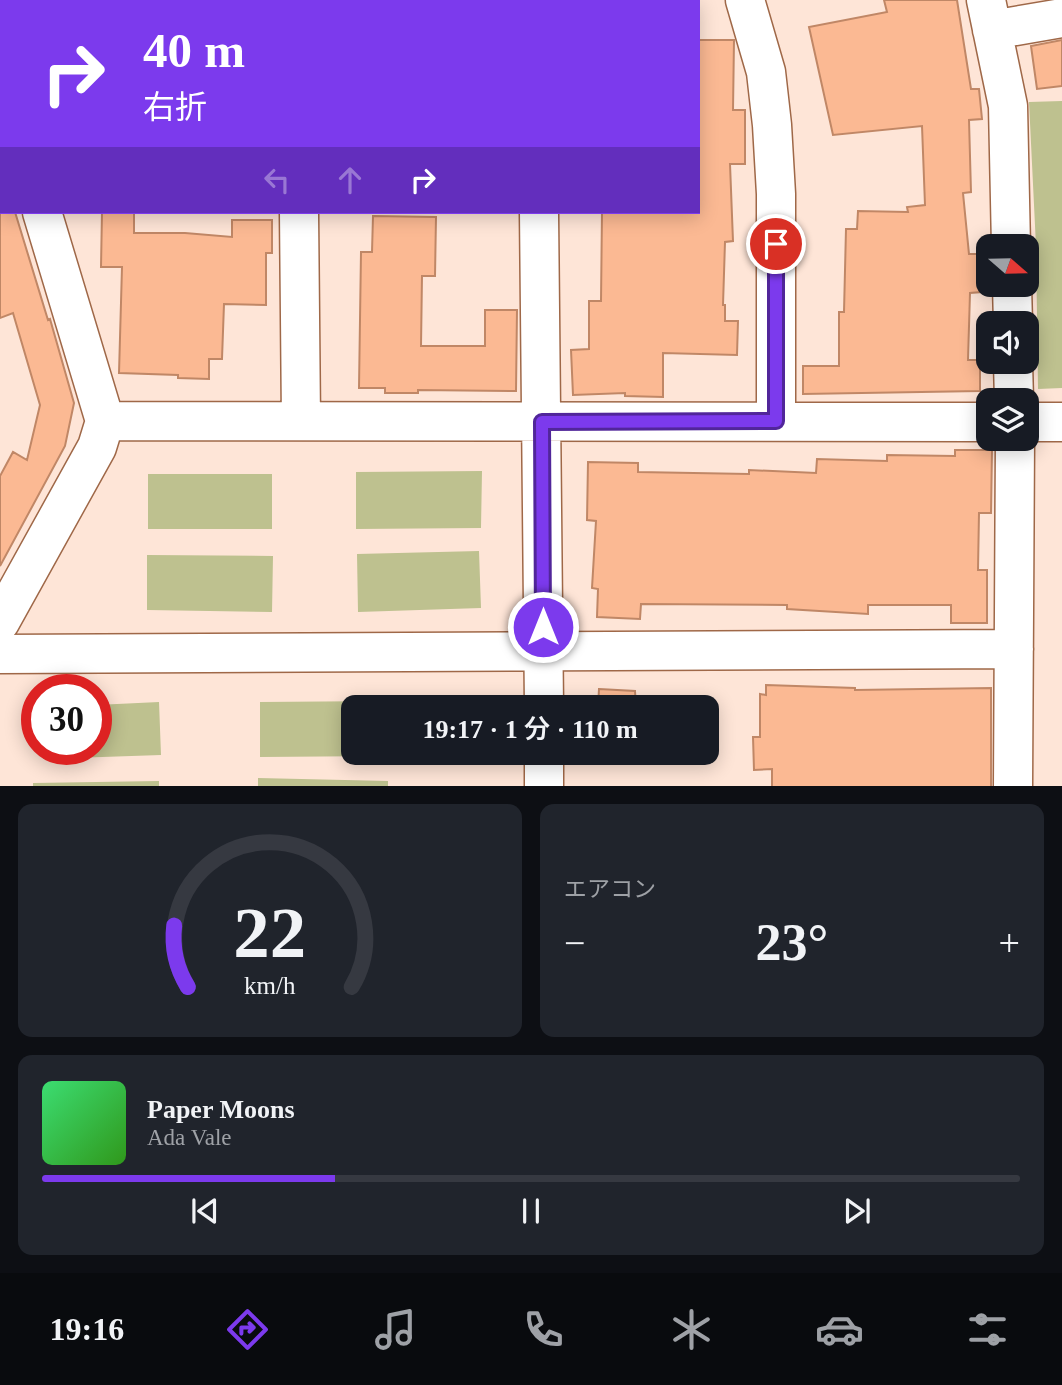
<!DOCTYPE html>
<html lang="ja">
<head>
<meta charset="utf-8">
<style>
	body { margin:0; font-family:"Times New Roman","Noto Sans JP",serif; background:#20242c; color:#f1f3f6; height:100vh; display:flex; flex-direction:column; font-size:26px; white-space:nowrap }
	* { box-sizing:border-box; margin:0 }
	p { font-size:23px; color:#9ea1a6 }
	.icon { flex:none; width:38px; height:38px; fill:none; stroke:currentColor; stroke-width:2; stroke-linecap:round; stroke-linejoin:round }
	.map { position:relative; height:786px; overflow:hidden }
	.details { display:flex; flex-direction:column; gap:18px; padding:18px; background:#0d0f14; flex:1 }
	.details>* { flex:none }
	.hud { position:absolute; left:0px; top:0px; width:700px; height:214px; box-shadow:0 4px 18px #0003; background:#7c3aed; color:#fff; overflow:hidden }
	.needle { width:46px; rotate:110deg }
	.buttons { position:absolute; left:976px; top:234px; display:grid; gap:14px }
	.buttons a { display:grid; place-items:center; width:63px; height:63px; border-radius:14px; background:#171b24; box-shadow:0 4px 18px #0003; font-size:35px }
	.speed { position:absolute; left:21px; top:674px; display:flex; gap:14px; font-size:35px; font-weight:700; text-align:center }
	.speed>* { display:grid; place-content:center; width:91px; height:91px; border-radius:50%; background:#171b24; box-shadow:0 4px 18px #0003; line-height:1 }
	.speed .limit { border:10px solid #d22; background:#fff; color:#111 }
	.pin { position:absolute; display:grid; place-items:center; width:60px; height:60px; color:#fff; margin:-30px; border:4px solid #fff; border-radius:50%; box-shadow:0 2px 7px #0007 }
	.me { position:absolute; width:77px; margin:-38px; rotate:0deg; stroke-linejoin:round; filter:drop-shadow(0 0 5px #0008) }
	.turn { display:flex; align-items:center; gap:24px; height:147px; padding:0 28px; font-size:32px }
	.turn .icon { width:91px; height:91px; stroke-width:2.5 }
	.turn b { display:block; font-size:49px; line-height:60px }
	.lanes { display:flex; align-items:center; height:66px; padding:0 28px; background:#0003; justify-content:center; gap:35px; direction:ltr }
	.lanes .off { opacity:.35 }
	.big { font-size:52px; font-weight:600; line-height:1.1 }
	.details .tile { flex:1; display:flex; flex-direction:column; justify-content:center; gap:10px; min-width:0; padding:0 24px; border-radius:14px; background:#20242c }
	.details .dial { align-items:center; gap:0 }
	.dial svg { height:182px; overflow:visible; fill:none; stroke:#363941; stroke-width:7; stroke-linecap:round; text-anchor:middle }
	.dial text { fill:#f1f3f6; stroke:none }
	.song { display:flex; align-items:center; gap:21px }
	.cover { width:84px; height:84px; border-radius:10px; background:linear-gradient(135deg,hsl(140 70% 55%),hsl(110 70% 35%)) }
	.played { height:7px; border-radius:4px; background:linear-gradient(90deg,#7c3aed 30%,#363941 30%) }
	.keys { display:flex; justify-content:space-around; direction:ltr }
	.heat { display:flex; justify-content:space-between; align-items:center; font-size:38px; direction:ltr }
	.details .tiles { flex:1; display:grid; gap:18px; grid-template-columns:1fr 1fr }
	.tile:last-child { grid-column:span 2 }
	.trip { position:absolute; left:341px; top:695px; width:378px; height:70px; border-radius:14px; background:#171b24; box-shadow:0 4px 18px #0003; font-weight:600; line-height:70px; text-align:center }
	.menu { display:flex; height:112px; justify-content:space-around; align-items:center; background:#090b0e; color:#9ea1a6 }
	.menu .icon { width:49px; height:49px }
	.menu .on { color:#7c3aed }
	.menu b { font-size:32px; color:#f1f3f6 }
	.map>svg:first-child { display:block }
	.green { fill:#bec18f }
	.building { fill:#fbb993; stroke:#c08766; stroke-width:2 }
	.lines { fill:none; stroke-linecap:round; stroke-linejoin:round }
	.street-casing { stroke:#9f6848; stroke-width:41 }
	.street { stroke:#fff; stroke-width:38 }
	.route-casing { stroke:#51269a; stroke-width:18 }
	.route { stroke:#7c3aed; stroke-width:12 }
</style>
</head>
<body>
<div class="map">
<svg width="1062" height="787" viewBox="0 0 1062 787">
	<rect width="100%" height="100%" fill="#fee5d7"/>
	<!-- green -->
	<path class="green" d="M1062,101V388L1038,389L1036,246L1029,102Z
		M482,471L481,528L356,529V472Z
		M148,474H272V529H148Z
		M479,551L481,608L358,612L357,554Z
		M147,555L273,556L272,612L147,610Z
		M385,701V707H354V752L385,753V756L260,757V702Z
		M159,702L161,755L43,759V749H96V705Z
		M258,778L388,781V786H258Z
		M159,781V787L33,786V783Z"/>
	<!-- building -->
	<path class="building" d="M884,0H957L971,89H979L982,119L969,120L971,192L963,193L969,254H980L982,292L970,293L968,360H980V391L803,394V366H839V312H844L846,229H857L858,211L908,212L907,207L925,205L922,126L833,135L809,27L887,12Z
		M698,40H734L733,110H745V164H730L733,241L725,242L723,305H725V321H738L737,355L663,353V397L625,396V393L573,395L571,350L589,349V301H601L602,212H698Z
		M1062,40V86L1037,89L1031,46Z
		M0,194H2V212H15L48,320L50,319L74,403L65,446L0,566V476L13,452L27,460L40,405L13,313L0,318Z
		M102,212H134V233H185L232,237V220H272V253H266V305L224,304L222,359H209V379L178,378V375L119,373L122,267H101Z
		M373,216L436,217L435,276H422L421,346H485V310H517L516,391L418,390V393H385V388H359L361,252H372Z
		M955,450H992L991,513H979L978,570H987V623H951V605H868V614L787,609V605L641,604L640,619L597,617L598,589L592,588L596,521L587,520L588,462L638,463V472L749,474V470L816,473L817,459L887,461V455L955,456Z
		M766,685L855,688V690L991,688V787H772V769L754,770L753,737H760V694L766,695Z
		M599,689L635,691L636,707H598Z"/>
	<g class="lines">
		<defs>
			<path id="street" d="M515,0L516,2
				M745,0L766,72L772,125L776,194V421
				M986,0L1008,106L1011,247
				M611,2L614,0
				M992,30L1062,18
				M0,70L2,76
				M299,212L301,421
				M539,212L544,707
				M1012,285L1013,324
				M1013,362L1014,401
				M105,421L989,422
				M1027,422H1062
				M0,622L97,447L105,421L42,212
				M0,654L1014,649
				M544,752V787
				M1013,787L1015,439"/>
		</defs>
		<!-- street casing -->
		<use href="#street" class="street-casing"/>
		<!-- street -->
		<use href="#street" class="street"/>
	</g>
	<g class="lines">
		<defs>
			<path id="route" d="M543,627L542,422L776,421V244"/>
		</defs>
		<!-- route casing -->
		<use href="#route" class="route-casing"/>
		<!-- route -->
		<use href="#route" class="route"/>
	</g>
</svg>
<div class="buttons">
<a><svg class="needle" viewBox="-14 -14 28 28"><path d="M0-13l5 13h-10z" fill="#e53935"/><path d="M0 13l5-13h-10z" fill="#9ea1a6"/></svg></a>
<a><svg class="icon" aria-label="sound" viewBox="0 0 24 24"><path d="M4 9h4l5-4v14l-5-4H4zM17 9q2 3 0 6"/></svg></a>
<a><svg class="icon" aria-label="layers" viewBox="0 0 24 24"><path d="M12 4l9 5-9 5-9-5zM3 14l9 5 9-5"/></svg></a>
</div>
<div class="speed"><div class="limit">30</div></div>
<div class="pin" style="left:776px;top:244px;background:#d93025"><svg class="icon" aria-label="arrive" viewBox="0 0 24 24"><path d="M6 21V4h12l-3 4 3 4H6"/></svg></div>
<svg class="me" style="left:543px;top:627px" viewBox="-20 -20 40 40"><circle r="17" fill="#7c3aed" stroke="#fff" stroke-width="3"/><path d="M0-11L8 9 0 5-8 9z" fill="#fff"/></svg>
<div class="trip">19:17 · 1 分 · 110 m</div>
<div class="hud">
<div class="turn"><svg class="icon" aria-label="right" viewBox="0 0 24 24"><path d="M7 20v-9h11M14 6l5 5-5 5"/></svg><div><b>40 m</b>右折</div></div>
<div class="lanes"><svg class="icon off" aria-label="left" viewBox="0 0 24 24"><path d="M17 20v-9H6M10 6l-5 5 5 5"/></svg><svg class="icon off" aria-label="ahead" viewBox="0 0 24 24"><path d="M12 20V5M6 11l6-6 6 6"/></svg><svg class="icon" aria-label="right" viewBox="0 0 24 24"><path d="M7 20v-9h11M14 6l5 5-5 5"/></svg></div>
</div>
</div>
<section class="details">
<div class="tiles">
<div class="tile dial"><svg viewBox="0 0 100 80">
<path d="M14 69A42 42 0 1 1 86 69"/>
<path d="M14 69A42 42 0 0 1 8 42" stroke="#7c3aed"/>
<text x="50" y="56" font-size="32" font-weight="700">22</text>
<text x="50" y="72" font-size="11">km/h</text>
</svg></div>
<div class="tile"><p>エアコン</p>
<div class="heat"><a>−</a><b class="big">23°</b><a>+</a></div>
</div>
<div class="tile">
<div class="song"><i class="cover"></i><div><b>Paper Moons</b><p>Ada Vale</p></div></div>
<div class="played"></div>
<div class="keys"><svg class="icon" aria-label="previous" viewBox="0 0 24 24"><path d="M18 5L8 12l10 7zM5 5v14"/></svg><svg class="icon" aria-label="pause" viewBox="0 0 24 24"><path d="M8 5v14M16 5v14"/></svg><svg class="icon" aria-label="next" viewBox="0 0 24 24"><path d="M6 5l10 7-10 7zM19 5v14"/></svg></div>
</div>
</div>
</section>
<nav class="menu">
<b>19:16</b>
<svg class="icon on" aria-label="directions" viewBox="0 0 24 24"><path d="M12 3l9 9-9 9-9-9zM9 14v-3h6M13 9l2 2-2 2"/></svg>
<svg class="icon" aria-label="music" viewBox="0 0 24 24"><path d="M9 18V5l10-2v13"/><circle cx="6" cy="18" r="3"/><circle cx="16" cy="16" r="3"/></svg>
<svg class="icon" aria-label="phone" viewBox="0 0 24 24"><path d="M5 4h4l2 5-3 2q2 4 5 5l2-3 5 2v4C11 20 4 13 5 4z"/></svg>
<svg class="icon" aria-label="climate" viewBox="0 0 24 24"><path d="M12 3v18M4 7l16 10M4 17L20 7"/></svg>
<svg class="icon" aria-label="car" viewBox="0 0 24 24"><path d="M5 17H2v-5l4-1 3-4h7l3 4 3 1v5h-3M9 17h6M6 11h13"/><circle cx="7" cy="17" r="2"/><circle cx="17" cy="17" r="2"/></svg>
<svg class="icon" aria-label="filters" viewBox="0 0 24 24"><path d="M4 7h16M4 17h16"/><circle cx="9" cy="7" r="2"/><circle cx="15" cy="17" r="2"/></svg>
</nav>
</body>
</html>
